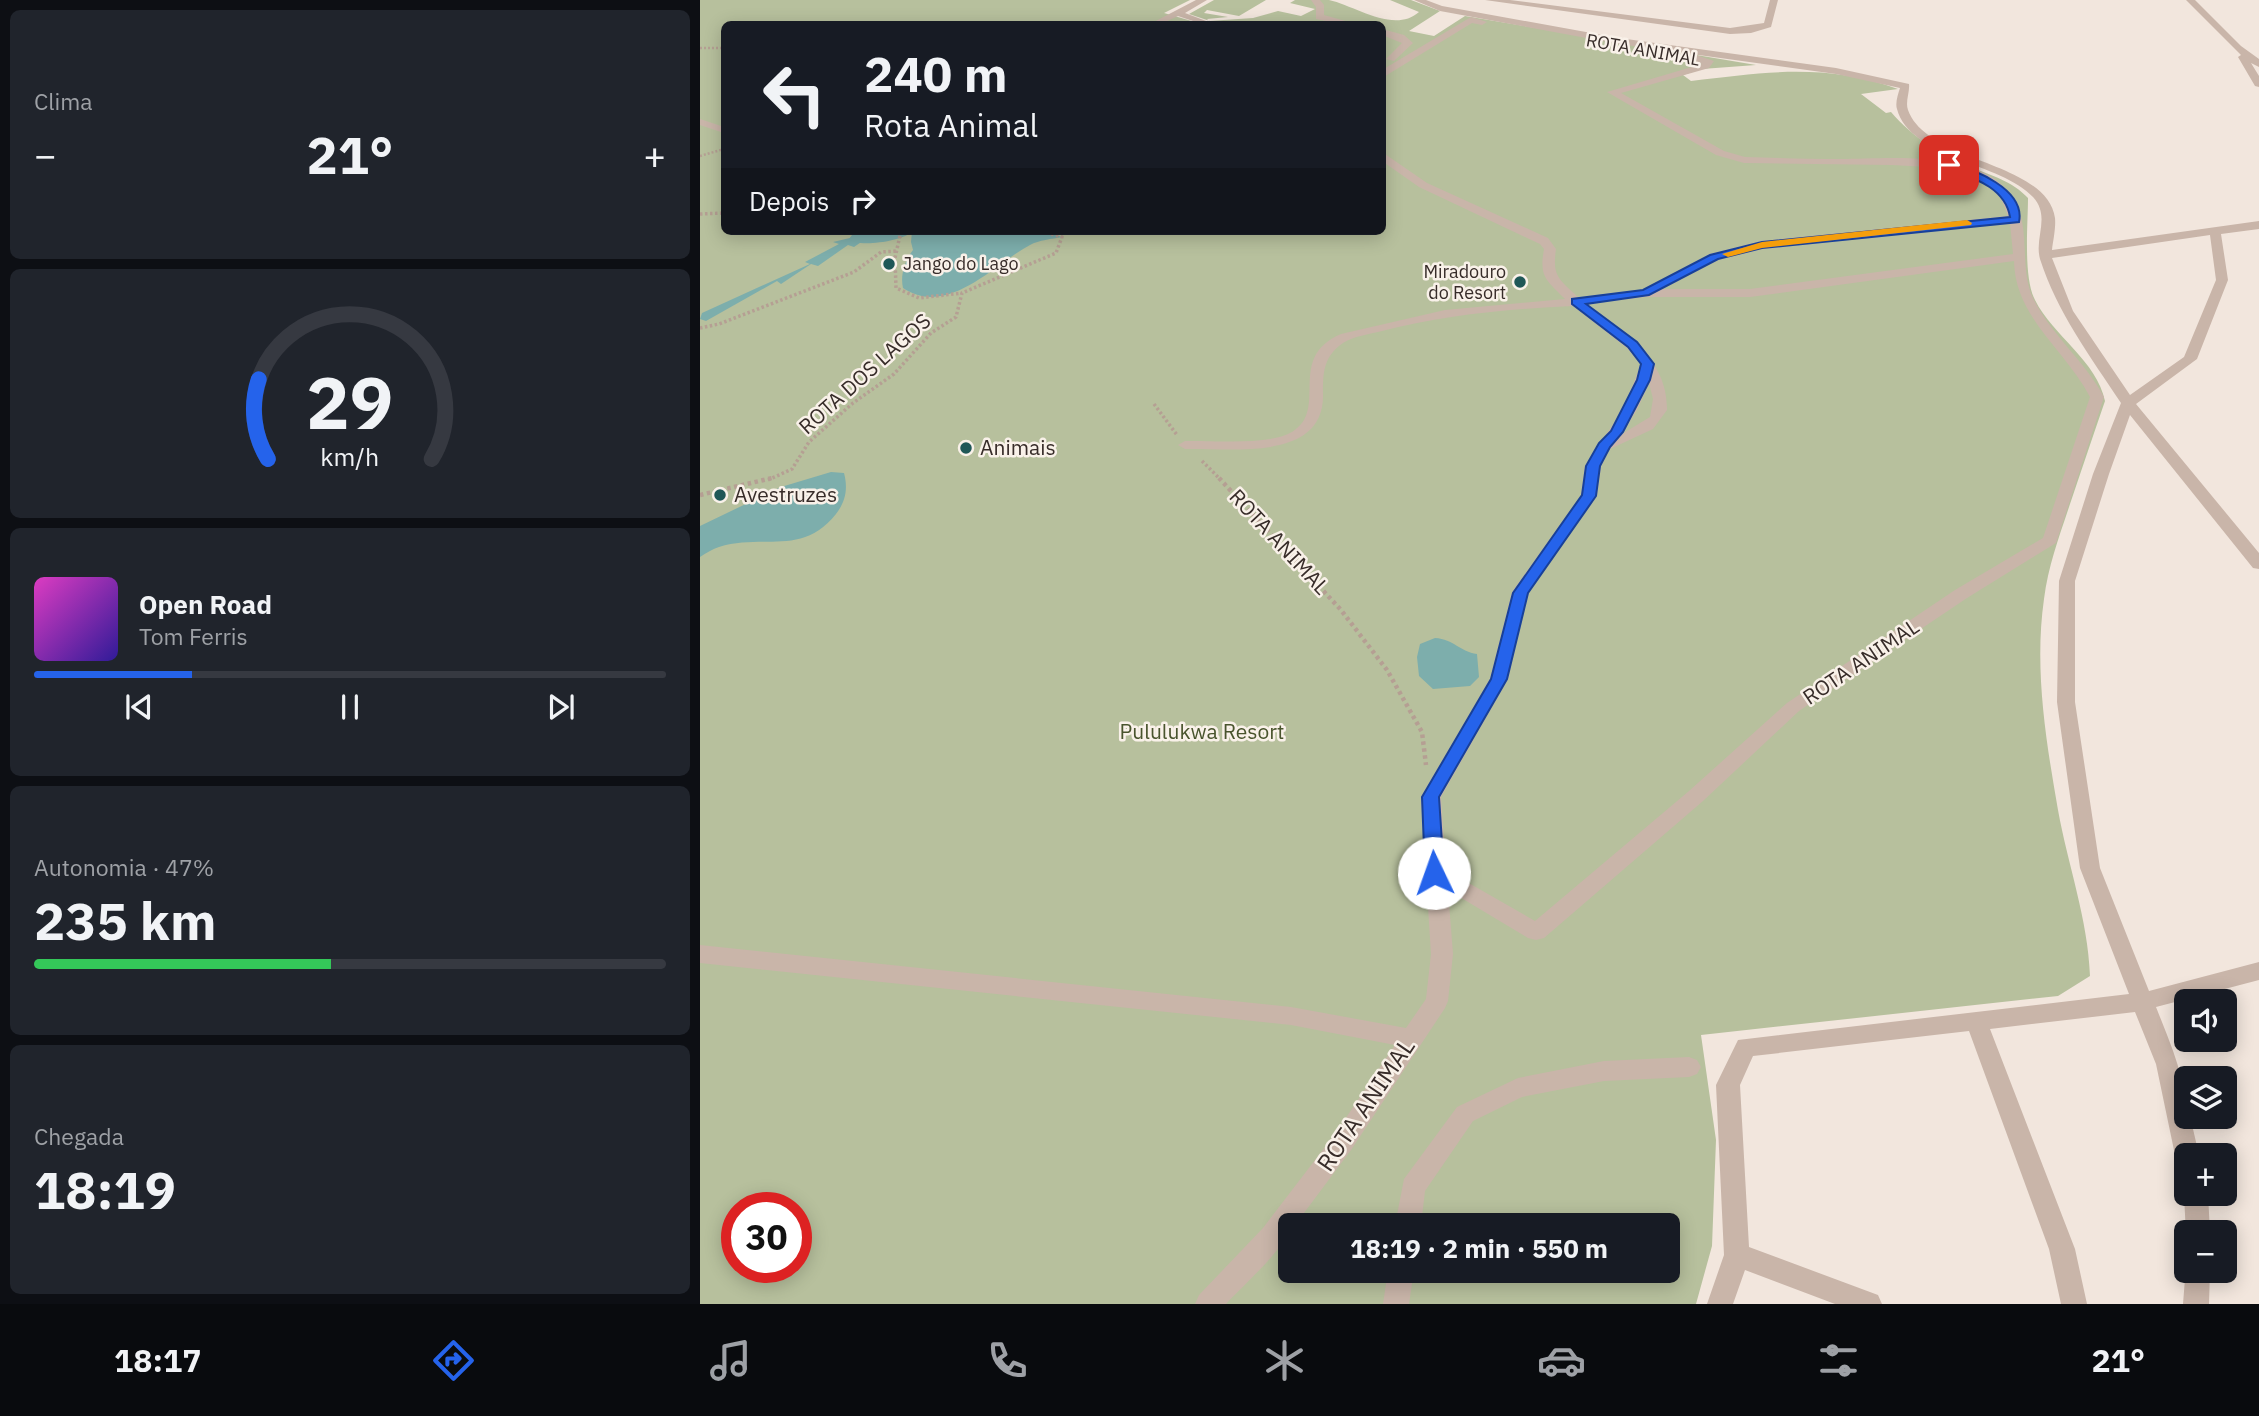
<!DOCTYPE html>
<html lang="pt">
<head>
<meta charset="utf-8">
<style>
	body { margin:0; font-family:"IBM Plex Sans",sans-serif; background:#20242c; color:#f1f3f6; height:100vh; display:flex; flex-direction:column; font-size:26px; white-space:nowrap }
	* { box-sizing:border-box; margin:0 }
	p { font-size:23px; color:#9ea1a6 }
	.icon { flex:none; width:38px; height:38px; fill:none; stroke:currentColor; stroke-width:2; stroke-linecap:round; stroke-linejoin:round }
	.map { position:relative; flex:1; overflow:hidden }
	.details { display:flex; flex-direction:column; gap:10px; padding:10px; background:#0d0f14; width:700px }
	.details>* { flex:none }
	.banner { position:absolute; left:21px; top:21px; width:665px; height:214px; border-radius:10px; box-shadow:0 4px 18px #0003; background:#171b24; color:#f1f3f6; overflow:hidden }
	.fabs { position:absolute; left:1474px; top:989px; display:grid; gap:14px }
	.fabs a { display:grid; place-items:center; width:63px; height:63px; border-radius:10px; background:#171b24; box-shadow:0 4px 18px #0003; font-size:35px }
	.speed { position:absolute; left:21px; top:1192px; display:flex; gap:14px; font-size:35px; font-weight:700; text-align:center }
	.speed>* { display:grid; place-content:center; width:91px; height:91px; border-radius:50%; background:#171b24; box-shadow:0 4px 18px #0003; line-height:1 }
	.speed .limit { border:10px solid #d22; background:#fff; color:#111 }
	.pin { position:absolute; display:grid; place-items:center; width:60px; height:60px; color:#fff; margin:-30px; border-radius:14px; box-shadow:0 4px 10px #0006 }
	.me { position:absolute; width:77px; margin:-38px; rotate:357deg; stroke-linejoin:round; filter:drop-shadow(0 0 5px #0008) }
	.turn { display:flex; align-items:center; gap:24px; height:147px; padding:0 28px; font-size:32px }
	.turn .icon { width:91px; height:91px; stroke-width:2.5 }
	.turn b { display:block; font-size:49px; line-height:60px }
	.then { display:flex; align-items:center; height:66px; padding:0 28px; background:#0003; gap:14px; font-size:26px }
	.big { font-size:52px; font-weight:800; line-height:1.1 }
	.details .card { flex:1; display:flex; flex-direction:column; justify-content:center; gap:10px; min-width:0; padding:0 24px; border-radius:10px; background:#20242c }
	.details .dial { align-items:center; gap:0 }
	.dial svg { height:182px; overflow:visible; fill:none; stroke:#363941; stroke-width:7; stroke-linecap:round; text-anchor:middle }
	.dial text { fill:#f1f3f6; stroke:none }
	.song { display:flex; align-items:center; gap:21px }
	.cover { width:84px; height:84px; border-radius:10px; background:linear-gradient(135deg,hsl(310 70% 55%),hsl(250 70% 35%)) }
	.played { height:7px; border-radius:4px; background:linear-gradient(90deg,#2563eb 25%,#363941 25%) }
	.keys { display:flex; justify-content:space-around; direction:ltr }
	.heat { display:flex; justify-content:space-between; align-items:center; font-size:38px; direction:ltr }
	.charge { height:10px; border-radius:5px; background:linear-gradient(90deg,#34c759 47%,#363941 0) }
	.trip { position:absolute; left:578px; top:1213px; width:402px; height:70px; border-radius:10px; background:#171b24; box-shadow:0 4px 18px #0003; font-weight:800; line-height:70px; text-align:center }
	.tabs { display:flex; height:112px; justify-content:space-around; align-items:center; background:#090b0e; color:#9ea1a6 }
	.tabs .icon { width:49px; height:49px }
	.tabs .on { color:#2563eb }
	.tabs b { font-size:32px; color:#f1f3f6 }
	main { display:flex; flex:1; min-height:0 }
	.map>svg:first-child { display:block }
	.green { fill:#b7c09d; fill-rule:evenodd }
	.water { fill:#7daeac }
	.lines { fill:none; stroke-linecap:round; stroke-linejoin:round }
	.canal { fill:#7daeac; fill-rule:evenodd }
	.path-far2 { stroke:#b59f93; stroke-width:2.5; stroke-dasharray:2 2; stroke-linecap:butt }
	.path-far1 { stroke:#b59f93; stroke-width:3.5; stroke-dasharray:2.5 2.5; stroke-linecap:butt }
	.path { stroke:#b59f93; stroke-width:4.5; stroke-dasharray:3.5 3.5; stroke-linecap:butt }
	.minor { fill:#c9b5a9; fill-rule:evenodd }
	.route { fill:#2563eb; stroke:#184099; stroke-width:2 }
	.slow { fill:#f59e0b }
	.poi-dot { fill:#1f5757; stroke:#f9f1e9; stroke-width:2.5 }
	.labels { text-anchor:middle; stroke-width:5; stroke-linejoin:round; paint-order:stroke }
	.far-street-label { font-size:18px; fill:#372c29; stroke:#f9f1e9 }
	.far-poi-label { font-size:18px; fill:#372c29; stroke:#f9f1e9; text-anchor:start }
	.street-label { font-size:21px; fill:#372c29; stroke:#f9f1e9 }
	.poi-label { font-size:21px; fill:#372c29; stroke:#f9f1e9; text-anchor:start }
	.park-label { font-size:21px; fill:#49542d; stroke:#f9f1e9 }
	.near-street-label { font-size:24px; fill:#372c29; stroke:#f9f1e9 }
</style>
</head>
<body>
<main>
<section class="details">
<div class="card"><p>Clima</p>
<div class="heat"><a>−</a><b class="big">21°</b><a>+</a></div>
</div>
<div class="card dial"><svg viewBox="0 0 100 80">
<path d="M14 69A42 42 0 1 1 86 69"/>
<path d="M14 69A42 42 0 0 1 10 34" stroke="#2563eb"/>
<text x="50" y="56" font-size="32" font-weight="700">29</text>
<text x="50" y="72" font-size="11">km/h</text>
</svg></div>
<div class="card">
<div class="song"><i class="cover"></i><div><b>Open Road</b><p>Tom Ferris</p></div></div>
<div class="played"></div>
<div class="keys"><svg class="icon" aria-label="previous" viewBox="0 0 24 24"><path d="M18 5L8 12l10 7zM5 5v14"/></svg><svg class="icon" aria-label="pause" viewBox="0 0 24 24"><path d="M8 5v14M16 5v14"/></svg><svg class="icon" aria-label="next" viewBox="0 0 24 24"><path d="M6 5l10 7-10 7zM19 5v14"/></svg></div>
</div>
<div class="card"><p>Autonomia · 47%</p><b class="big">235 km</b><div class="charge"></div></div>
<div class="card"><p>Chegada</p><b class="big">18:19</b></div>
</section>
<div class="map">
<svg width="1559" height="1304" viewBox="0 0 1559 1304">
	<rect width="100%" height="100%" fill="#f2e6dd"/>
	<!-- green -->
	<path class="green" d="M0,0H490L464,13L502,24H24V231H682V24H519L489,14L514,0H566L539,16L507,10L504,13L528,17L507,19L509,21L553,18L578,11L601,16L615,9L590,3L595,0C606,0 619,0 629,0C656,6 694,34 719,12L690,0H711L740,11L709,31L734,36L765,16L1056,65L1002,69L983,75L991,81C1066,72 1125,63 1198,89L1161,94L1186,113L1191,112C1213,138 1240,153 1271,167C1292,176 1312,181 1328,198C1328,224 1323,277 1335,300C1353,336 1397,361 1405,401C1393,436 1381,471 1369,507C1359,537 1348,567 1344,599C1334,669 1346,741 1358,810C1368,866 1388,919 1390,976L1358,996L1001,1035L1016,1140L1012,1246L996,1304H0ZM37,1208H96V1267H37ZM590,1225H968V1270H590Z"/>
	<!-- water -->
	<path class="water" d="M212,231H341L362,237C352,239 339,240 330,245C294,264 248,318 203,288C200,275 205,260 213,250L211,242Z
		M175,232L191,233L167,238L154,247L148,245L118,266L111,264L81,284L77,281L6,321L0,319L2,313L110,264L105,262L139,244L133,242Z
		M131,472L144,473C148,488 146,501 136,514C102,557 63,533 19,547C13,549 6,553 0,557V526L81,487Z
		M735,638C754,639 760,652 777,654L779,677L770,686L733,689L719,676L717,657L720,644Z"/>
	<g class="lines">
		<!-- canal -->
		<path class="canal" d="M177,231H209L210,233C202,241 157,248 149,239L152,235Z"/>
		<!-- path-far2 -->
		<path class="path-far2" d="M0,48H24
			M0,156L24,149"/>
		<!-- path-far1 -->
		<path class="path-far1" d="M0,214L24,213
			M201,231L195,258L196,288L219,298L262,293
			M0,328L19,324L154,272L181,252L197,251
			M454,404L477,435
			M502,461L521,480
			M68,480L92,469L109,442L153,403L194,374L231,333L256,317L262,293L356,253L362,237L341,231"/>
		<!-- path -->
		<path class="path" d="M519,478L641,610L687,670L722,732L726,765
			M0,495L72,478"/>
		<!-- minor -->
		<path class="minor" d="M496,0H507L485,13L514,24H502L478,16L461,24H450Z
			M611,0H620L624,5V15L656,24H641L616,19V7Z
			M714,0H726L742,6L919,38L1136,68L1209,84C1210,92 1205,102 1208,110C1227,163 1347,161 1355,218C1356,228 1353,241 1352,250L1559,221V229L1521,234L1528,280L1497,359L1436,404L1559,553V569L1553,568L1430,415L1409,474L1375,581V702L1400,868L1449,991L1559,962V980L1456,1007C1470,1043 1486,1077 1486,1116H1490L1499,1155H1486V1166L1478,1163L1475,1155L1456,1064L1435,1012L1290,1029L1375,1249L1387,1304H1361L1349,1249L1269,1031L1053,1056L1040,1085L1049,1247L1178,1295L1182,1304H1135L1045,1270L1033,1304H1007L1024,1255L1016,1085L1038,1040L1429,994L1380,868L1357,702L1359,581L1393,474L1421,403C1390,356 1357,312 1340,259C1334,237 1351,217 1333,197C1302,163 1210,158 1197,109C1195,103 1198,94 1200,88L1136,74L919,44L740,11ZM1510,235L1516,280L1484,357L1430,395L1373,311L1352,258Z
			M785,0H810L1030,28L1064,23L1070,0H1078L1071,27L1051,33L1030,34Z
			M1486,0H1495L1541,46L1559,59V67L1551,63L1559,76V87L1555,86L1538,57L1541,55Z
			M771,17L787,22L782,25L772,23L682,78V70Z
			M682,29L704,35L713,43L694,61L686,59L702,43L682,35Z
			M993,54L1014,61L1009,68L921,93L1024,151L1045,157C1077,158 1108,159 1140,159C1190,159 1278,149 1311,195C1333,226 1318,266 1333,298C1351,335 1385,361 1404,397L1356,543L1267,598L1099,711L1003,801L844,938L836,940L828,938L748,890L753,954L748,1001L745,1008L651,1150L595,1225H590C590,1245 540,1288 526,1304H495L499,1295L563,1228L635,1134L695,1045L591,1025L0,963V945L591,1007L706,1028L726,999L731,954L721,797L790,679L812,592L881,496L885,466L924,408L941,364L927,348L873,306C807,309 742,315 678,332C665,335 649,337 639,346C623,359 623,375 623,394C625,462 531,448 485,449L478,445L485,441C512,440 569,446 592,432C630,409 585,358 641,334L745,310L865,299C846,280 839,277 844,249L840,244L719,187L682,161V152L727,183L848,238L856,249C852,277 859,279 879,298L942,290L1010,254L1062,241L1308,216L1301,198L1287,184L1266,173L1245,168L1192,165L1044,163L1016,155L907,92L1002,64L990,59V55ZM1310,223L1313,254L1050,289H962L1018,260L1062,249ZM1314,261C1315,318 1366,350 1390,397L1343,538L1255,590L1087,703L989,791L835,921L746,870L741,797L808,679L828,592L897,496L901,466L910,449L953,429L967,410C968,359 924,332 887,304L945,297H1050ZM949,383L953,399L950,417L922,434L938,408Z
			M0,119L24,127V133L0,125Z
			M989,1057L997,1060L1001,1067L997,1074L989,1077L904,1081L822,1097L773,1121L725,1191L721,1225H695L704,1179L757,1107L818,1078L904,1061Z
			M1486,1189V1194H1508L1510,1232H1486V1235L1484,1194Z
			M1486,1266V1270H1510L1509,1304H1483Z
			M688,1270H714L709,1304H683Z"/>
	</g>
	<!-- route -->
	<path class="route" d="M1249,162C1273,169 1326,189 1319,222L1062,248L1018,259L949,295L886,304L937,342L954,364L950,380L923,432L910,447L900,466L896,496L828,593L807,679L739,797L744,873L741,878H728L725,873L722,797L791,679L813,593L882,495L886,466L899,443L911,431L937,380L941,364L928,347L872,304V299L943,290L1010,255L1062,242L1310,217C1305,186 1270,177 1245,167V163Z"/>
	<!-- slow -->
	<path class="slow" d="M1267,220L1272,223L1271,225L1062,248L1028,257L1022,254L1062,242Z"/>
	<!-- markers -->
	<g class="poi-dot">
		<circle cx="189" cy="264" r="7"/>
		<circle cx="820" cy="282" r="7"/>
		<circle cx="266" cy="448" r="7"/>
		<circle cx="20" cy="495" r="7"/>
	</g>
	<g class="labels">
		<!-- far-street labels -->
		<g class="far-street-label">
			<text transform="translate(943 50) rotate(10)" y="6">ROTA ANIMAL</text>
		</g>
		<!-- far-poi labels -->
		<g class="far-poi-label">
			<text x="203" y="270">Jango do Lago</text>
			<text x="806" y="278" text-anchor="end">Miradouro<tspan x="806" dy="21">do Resort</tspan></text>
		</g>
		<!-- street labels -->
		<g class="street-label">
			<text transform="translate(165 374) rotate(-42)" y="7">ROTA DOS LAGOS</text>
			<text transform="translate(579 542) rotate(47)" y="7">ROTA ANIMAL</text>
			<text transform="translate(1161 662) rotate(-34)" y="7">ROTA ANIMAL</text>
		</g>
		<!-- poi labels -->
		<g class="poi-label">
			<text x="280" y="455">Animais</text>
			<text x="34" y="502">Avestruzes</text>
		</g>
		<!-- park labels -->
		<g class="park-label">
			<text x="502" y="739">Pululukwa Resort</text>
		</g>
		<!-- near-street labels -->
		<g class="near-street-label">
			<text transform="translate(666 1105) rotate(-56)" y="8">ROTA ANIMAL</text>
		</g>
	</g>
</svg>
<div class="fabs">
<a><svg class="icon" aria-label="sound" viewBox="0 0 24 24"><path d="M4 9h4l5-4v14l-5-4H4zM17 9q2 3 0 6"/></svg></a>
<a><svg class="icon" aria-label="layers" viewBox="0 0 24 24"><path d="M12 4l9 5-9 5-9-5zM3 14l9 5 9-5"/></svg></a>
<a>+</a>
<a>−</a>
</div>
<div class="speed"><div class="limit">30</div></div>
<div class="pin" style="left:1249px;top:165px;background:#d93025"><svg class="icon" aria-label="arrive" viewBox="0 0 24 24"><path d="M6 21V4h12l-3 4 3 4H6"/></svg></div>
<svg class="me" style="left:734px;top:873px" viewBox="-20 -20 40 40"><circle r="19" fill="#fff"/><path d="M0-13L10 11 0 6-10 11z" fill="#2563eb"/></svg>
<div class="trip">18:19 · 2 min · 550 m</div>
<div class="banner">
<div class="turn"><svg class="icon" aria-label="left" viewBox="0 0 24 24"><path d="M17 20v-9H6M10 6l-5 5 5 5"/></svg><div><b>240 m</b>Rota Animal</div></div>
<div class="then">Depois<svg class="icon" aria-label="right" viewBox="0 0 24 24"><path d="M7 20v-9h11M14 6l5 5-5 5"/></svg></div>
</div>
</div>
</main>
<nav class="tabs">
<b>18:17</b>
<svg class="icon on" aria-label="directions" viewBox="0 0 24 24"><path d="M12 3l9 9-9 9-9-9zM9 14v-3h6M13 9l2 2-2 2"/></svg>
<svg class="icon" aria-label="music" viewBox="0 0 24 24"><path d="M9 18V5l10-2v13"/><circle cx="6" cy="18" r="3"/><circle cx="16" cy="16" r="3"/></svg>
<svg class="icon" aria-label="phone" viewBox="0 0 24 24"><path d="M5 4h4l2 5-3 2q2 4 5 5l2-3 5 2v4C11 20 4 13 5 4z"/></svg>
<svg class="icon" aria-label="climate" viewBox="0 0 24 24"><path d="M12 3v18M4 7l16 10M4 17L20 7"/></svg>
<svg class="icon" aria-label="car" viewBox="0 0 24 24"><path d="M5 17H2v-5l4-1 3-4h7l3 4 3 1v5h-3M9 17h6M6 11h13"/><circle cx="7" cy="17" r="2"/><circle cx="17" cy="17" r="2"/></svg>
<svg class="icon" aria-label="filters" viewBox="0 0 24 24"><path d="M4 7h16M4 17h16"/><circle cx="9" cy="7" r="2"/><circle cx="15" cy="17" r="2"/></svg>
<b>21°</b>
</nav>
</body>
</html>
